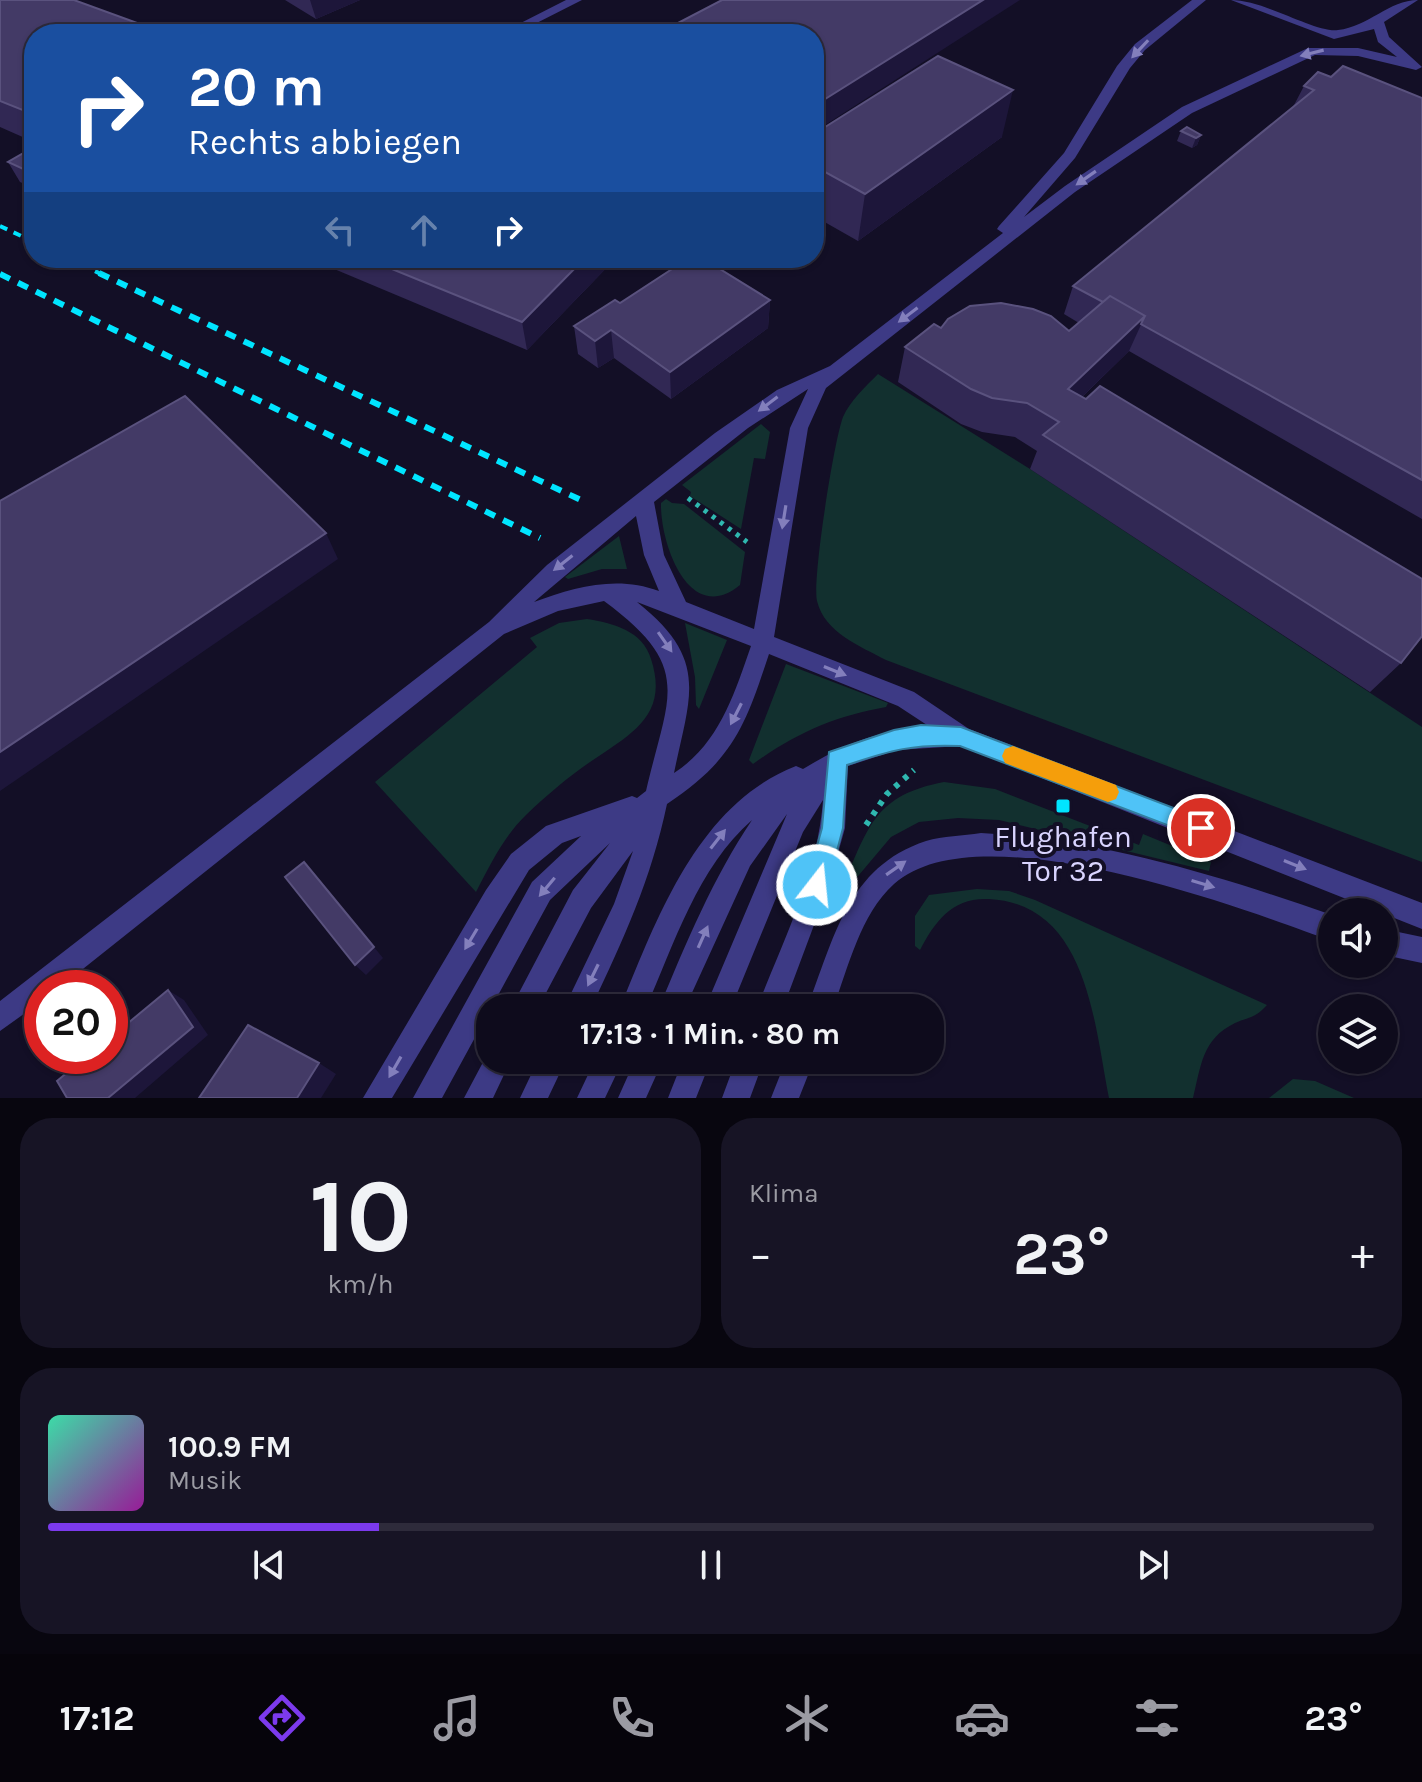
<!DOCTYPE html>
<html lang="de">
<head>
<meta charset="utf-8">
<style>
	body { margin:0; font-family:Karla,sans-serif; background:#171425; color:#f1f3f6; height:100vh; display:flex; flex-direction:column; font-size:30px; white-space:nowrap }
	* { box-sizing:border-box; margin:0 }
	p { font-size:26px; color:#9b9ba3 }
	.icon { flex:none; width:44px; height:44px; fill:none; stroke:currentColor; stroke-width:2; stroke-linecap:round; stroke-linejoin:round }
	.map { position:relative; height:1098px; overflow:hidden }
	.drawer { display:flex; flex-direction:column; gap:20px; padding:20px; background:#08060f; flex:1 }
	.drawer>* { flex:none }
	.banner { position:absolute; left:24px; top:24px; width:800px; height:244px; border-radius:32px; box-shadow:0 2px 6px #0004,0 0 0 2px #2e2b3b; background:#1a4fa0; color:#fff; overflow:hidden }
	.controls { position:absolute; left:1318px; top:898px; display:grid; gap:16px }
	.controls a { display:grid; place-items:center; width:80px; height:80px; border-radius:50%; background:#0e0b1c; box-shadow:0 2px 6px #0004,0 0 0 2px #2e2b3b; font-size:40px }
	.speed { position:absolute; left:24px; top:970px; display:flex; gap:16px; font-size:40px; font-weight:700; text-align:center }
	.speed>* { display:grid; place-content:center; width:104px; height:104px; border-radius:50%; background:#0e0b1c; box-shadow:0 2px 6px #0004,0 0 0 2px #2e2b3b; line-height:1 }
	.speed .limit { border:12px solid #d22; background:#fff; color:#111 }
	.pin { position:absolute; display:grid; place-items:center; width:68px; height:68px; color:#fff; margin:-34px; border:4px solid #fff; border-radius:50%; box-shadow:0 2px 8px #0007 }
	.me { position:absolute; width:88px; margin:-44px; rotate:16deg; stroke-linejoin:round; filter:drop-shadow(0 0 6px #0008) }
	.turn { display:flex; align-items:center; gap:28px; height:168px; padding:0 32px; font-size:36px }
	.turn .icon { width:104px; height:104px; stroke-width:2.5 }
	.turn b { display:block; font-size:56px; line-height:68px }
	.lanes { display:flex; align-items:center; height:76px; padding:0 32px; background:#0003; justify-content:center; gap:40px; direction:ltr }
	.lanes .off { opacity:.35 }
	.big { font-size:60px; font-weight:700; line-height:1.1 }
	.drawer .widget { flex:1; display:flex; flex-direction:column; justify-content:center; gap:12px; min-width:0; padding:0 28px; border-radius:32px; background:#171425 }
	.drawer .dial { align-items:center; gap:0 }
	.dial b { font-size:104px; line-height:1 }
	.song { display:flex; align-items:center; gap:24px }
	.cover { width:96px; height:96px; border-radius:12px; background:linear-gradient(135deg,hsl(160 70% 55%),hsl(300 70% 35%)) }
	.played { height:8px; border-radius:4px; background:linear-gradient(90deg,#7c3aed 25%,#2e2b3b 25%) }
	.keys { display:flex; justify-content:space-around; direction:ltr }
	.heat { display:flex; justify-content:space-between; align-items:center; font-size:44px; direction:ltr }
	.drawer .tiles { flex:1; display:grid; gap:20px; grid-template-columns:1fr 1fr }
	.widget:last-child { grid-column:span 2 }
	.trip { position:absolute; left:476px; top:994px; width:468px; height:80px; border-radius:32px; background:#0e0b1c; box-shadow:0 2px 6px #0004,0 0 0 2px #2e2b3b; font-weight:700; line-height:80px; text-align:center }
	.menu { display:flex; height:128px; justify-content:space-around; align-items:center; background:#06040b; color:#9b9ba3 }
	.menu .icon { width:56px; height:56px }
	.menu .selected { color:#7c3aed }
	.menu b { font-size:36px; color:#f1f3f6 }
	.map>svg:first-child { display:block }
	.green { fill:#12302f }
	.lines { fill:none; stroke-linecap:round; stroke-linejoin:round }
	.path-far1 { stroke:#2fb8b0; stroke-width:5; stroke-dasharray:4 6; stroke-linecap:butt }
	.path { stroke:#2fb8b0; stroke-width:6; stroke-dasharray:5 7; stroke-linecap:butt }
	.lane { fill:#3d3a85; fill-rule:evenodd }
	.rail-far1 { stroke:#00e5ff; stroke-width:4; stroke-dasharray:8 7; stroke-linecap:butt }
	.rail { stroke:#00e5ff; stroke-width:6; stroke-dasharray:11 9; stroke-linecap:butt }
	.wall { fill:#312854 }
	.shaded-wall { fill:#1d163a }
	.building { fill:#433a66; stroke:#5a527e; stroke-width:2 }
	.oneway { fill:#837fbc }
	.route { fill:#4fc3f7; stroke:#337fa1; stroke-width:2 }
	.slow { fill:#f59e0b }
	.poi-dot { fill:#00e5ff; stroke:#130f26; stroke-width:3 }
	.labels { text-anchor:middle; stroke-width:8; stroke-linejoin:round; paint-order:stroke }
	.poi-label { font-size:30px; fill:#d9d4ff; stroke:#130f26 }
</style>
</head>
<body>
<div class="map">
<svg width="1422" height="1098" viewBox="0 0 1422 1098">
	<rect width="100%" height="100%" fill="#130f26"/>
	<!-- green -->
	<path class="green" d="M878,374L1030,469L1422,727V862L886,660C860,646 825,633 817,601C812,580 834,440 843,417C850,401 866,386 878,374Z
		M761,424L770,432L765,459L754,458L741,529L690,496L691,492L682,485Z
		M666,499L672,503L684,504L745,552L740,585C689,627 660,543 661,503Z
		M619,536L627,569H602L568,579L565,577Z
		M587,619C613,623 643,631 651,659C669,714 633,733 593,760C569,776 547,795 526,815C504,836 490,865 476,892L375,782L537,647L530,638L559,623Z
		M685,623L727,640L699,709L696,705L695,677Z
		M786,664L888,703L886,707C835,716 796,733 753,764L749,760Z
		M944,782L995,789L1139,845L1143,834L1211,862L1209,871L999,820L958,818L919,822L891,837L848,888L844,883C869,825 876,795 944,782Z
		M977,889L1009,891L1035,900L1267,1005C1254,1019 1251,1016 1235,1023C1202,1039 1201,1066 1193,1098H1109C1094,1024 1088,904 989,899C953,897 935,921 920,950L915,946V916L929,895Z
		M1293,1079L1315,1081L1354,1098H1269Z"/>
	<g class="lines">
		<!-- path-far1 -->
		<path class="path-far1" d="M688,498L747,542"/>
		<!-- path -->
		<path class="path" d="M866,825L887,794L914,770"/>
		<!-- lane -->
		<path class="lane" d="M566,0H582L515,34H499Z
			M1192,0H1206L1145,50L1130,68L1075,158L1024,217L1065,186L1182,107L1308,48H1358L1397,57L1378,42L1374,29L1334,39L1231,0C1265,0 1315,33 1338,30C1368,27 1389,0 1418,0L1384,22L1389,37L1422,67L1416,70L1358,56L1315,55L1192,113L1075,192L826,388L808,428L774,637L914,692L969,729L1422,903V929L961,746L897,750L848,766L845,828L829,885L783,1008H757C783,941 818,872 823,800L803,832L731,1008H705L787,814L750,866L685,1008H659C686,943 713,878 752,820C698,867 674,944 646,1008H620C657,918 698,804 796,766L803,769C846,743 879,730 930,727L898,706L769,654C745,727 733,760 667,804C651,880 624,938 591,1008H564L614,904L633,851L591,908L538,1008H511L573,890L610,843L550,900L442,1098H413L532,882L581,836L562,843L529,870L392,1098H363L486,890L511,854L546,826L632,796L637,798L646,791C668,695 695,668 604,601L558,611L504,634L59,988H42V1001L0,1031V1001L489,622L547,565L715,433L777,390L830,366L1003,233L997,229L999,226L1064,153L1117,66L1135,44ZM808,389L790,428L754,629L686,602L664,555L654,502L748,428ZM636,516L644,555L659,591C617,575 574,587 534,602ZM637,602L751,646C734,695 719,744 674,773C690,695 710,660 637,602Z
			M981,833C1103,840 1217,875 1332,915V941C1239,907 977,809 894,884C860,915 849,966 833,1008H807C834,939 847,867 926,841C943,836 963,836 981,833Z
			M1384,929L1422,937V963L1384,955Z
			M490,1049V1060H511L493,1098H464Z
			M538,1060H566L548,1098H520Z
			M595,1060H623L605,1098H577Z
			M635,1060H663L646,1098H618Z
			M683,1060H711L696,1098H668Z
			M736,1060H764L750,1098H722Z
			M786,1060H814L799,1098H771Z"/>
		<!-- rail-far1 -->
		<path class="rail-far1" d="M0,226L34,242
			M68,258L103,275"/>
		<!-- rail -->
		<path class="rail" d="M99,273L585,502
			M0,274L540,538"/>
	</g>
	<!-- wall -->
	<path class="wall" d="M0,0L34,34V142L0,127Z
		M285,0H360L316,19Z
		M1331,77L1422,98V519L1129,351L1082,397L1401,663L1370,692L1030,469L1037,451L1015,437L982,432L961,424L898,382L905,347L941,328L1069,331L1079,323L1064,314L1073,286L1293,107L1304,86Z
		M1181,131L1201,135L1197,145L1192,148L1177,141Z
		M814,134L1002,137L858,241L814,216Z
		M34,147V188L20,182L8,162Z
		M308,258H616L527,350Z
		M770,300L768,328L671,399L614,358L598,368L578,354L574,326L620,303Z"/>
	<!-- shaded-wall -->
	<path class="shaded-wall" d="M310,0H360L316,19Z
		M983,0H1020L814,132V106Z
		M1013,90L1002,137L858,241L865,194Z
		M34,106V127L25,111Z
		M1201,135L1197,145L1192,148L1196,138Z
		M585,258H616L527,350L522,322Z
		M770,300L768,328L671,399L670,372Z
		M1145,316L1129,351L1057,421L1068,389Z
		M611,330L614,358L598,368L595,341Z
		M326,533L338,559L0,791V752Z
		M304,862L383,958L366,975L355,965Z
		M168,990L184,1000L208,1035L135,1098H108Z
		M319,1063L336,1074L321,1098H297Z"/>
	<!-- building -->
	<path class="building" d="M0,0H74L162,32L159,34H34V106L25,111L0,101Z
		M722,0H983L814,106V34H657Z
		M938,56L1013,90L865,194L814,166V134Z
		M1343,66L1422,98V480L1141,324L1145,316L1110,296L1103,302L1073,286L1314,90L1304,86L1318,72L1331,77Z
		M1187,127L1201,135L1196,138L1181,131Z
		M34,147V174L8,162Z
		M365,258H585L522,322Z
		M689,258H702L770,300L670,372L611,330L595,341L574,326L615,300L620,303Z
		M1110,296L1145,316L1068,389L1086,399L1100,386L1422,579V636L1401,663L1043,435L1059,422L1027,403L992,398L971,389L905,347L934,324L941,328L948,319L970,306L1001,303L1033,309L1051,316L1069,331Z
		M185,396L326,533L0,752V501Z
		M304,862L374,947L355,965L285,877Z
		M168,990L193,1027L108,1098H67L57,1081L87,1056H110V1038Z
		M248,1025L319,1063L297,1098H199Z"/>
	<!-- one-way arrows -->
	<defs><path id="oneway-solid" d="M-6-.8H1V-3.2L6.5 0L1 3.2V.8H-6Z" transform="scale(2)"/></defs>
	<g class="oneway">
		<use href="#oneway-solid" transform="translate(1140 49) rotate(133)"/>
		<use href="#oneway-solid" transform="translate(1312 53) rotate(166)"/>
		<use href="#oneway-solid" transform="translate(1086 178) rotate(145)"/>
		<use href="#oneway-solid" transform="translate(908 315) rotate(143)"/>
		<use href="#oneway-solid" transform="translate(768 404) rotate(143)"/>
		<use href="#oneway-solid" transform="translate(784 517) rotate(99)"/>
		<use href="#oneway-solid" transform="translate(563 563) rotate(142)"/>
		<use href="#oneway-solid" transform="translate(665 642) rotate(55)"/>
		<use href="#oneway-solid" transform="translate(835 671) rotate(22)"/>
		<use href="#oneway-solid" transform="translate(736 714) rotate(117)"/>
		<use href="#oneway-solid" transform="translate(718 839) rotate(-52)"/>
		<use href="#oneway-solid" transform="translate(1295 865) rotate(22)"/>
		<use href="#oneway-solid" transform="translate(896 868) rotate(-35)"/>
		<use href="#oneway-solid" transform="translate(1203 884) rotate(17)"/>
		<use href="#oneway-solid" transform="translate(547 887) rotate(130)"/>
		<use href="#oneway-solid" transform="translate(703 937) rotate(-66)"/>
		<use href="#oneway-solid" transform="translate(471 939) rotate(121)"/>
		<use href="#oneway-solid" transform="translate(593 975) rotate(116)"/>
		<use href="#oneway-solid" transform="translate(395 1067) rotate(120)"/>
	</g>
	<!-- route -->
	<path class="route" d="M921,725L961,727L1208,821L1212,828L1208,835L1201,838L960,746C914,744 891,750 847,765L843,828L828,885L825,893L817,896L809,893L806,885L822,828L829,752L894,730Z"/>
	<!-- slow -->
	<path class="slow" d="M1013,746L1116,785L1119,792L1116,799L1108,802L1005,763L1002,756L1005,749Z"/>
	<!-- markers -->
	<rect class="poi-dot" x="1055" y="798" width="16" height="16" rx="4"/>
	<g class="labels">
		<!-- poi labels -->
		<g class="poi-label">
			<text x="1063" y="847">Flughafen<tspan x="1063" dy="34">Tor 32</tspan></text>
		</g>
	</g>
</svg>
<div class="controls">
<a><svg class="icon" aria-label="sound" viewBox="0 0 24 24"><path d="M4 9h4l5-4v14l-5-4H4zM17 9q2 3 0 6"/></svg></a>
<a><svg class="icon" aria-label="layers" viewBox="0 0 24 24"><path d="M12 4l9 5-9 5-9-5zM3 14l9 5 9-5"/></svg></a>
</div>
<div class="speed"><div class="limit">20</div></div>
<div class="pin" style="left:1201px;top:828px;background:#d93025"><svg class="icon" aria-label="arrive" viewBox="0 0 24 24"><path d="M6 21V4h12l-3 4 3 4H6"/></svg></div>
<svg class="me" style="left:817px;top:885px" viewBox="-20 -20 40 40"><circle r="17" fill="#4fc3f7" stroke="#fff" stroke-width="3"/><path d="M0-11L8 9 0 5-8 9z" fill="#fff"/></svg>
<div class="trip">17:13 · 1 Min. · 80 m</div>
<div class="banner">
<div class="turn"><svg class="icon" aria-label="right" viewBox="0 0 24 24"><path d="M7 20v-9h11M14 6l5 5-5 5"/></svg><div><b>20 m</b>Rechts abbiegen</div></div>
<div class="lanes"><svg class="icon off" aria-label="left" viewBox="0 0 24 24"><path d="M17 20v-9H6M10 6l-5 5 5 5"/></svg><svg class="icon off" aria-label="ahead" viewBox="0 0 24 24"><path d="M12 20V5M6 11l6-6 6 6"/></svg><svg class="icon" aria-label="right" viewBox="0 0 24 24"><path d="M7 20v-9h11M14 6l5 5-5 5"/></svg></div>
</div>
</div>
<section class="drawer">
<div class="tiles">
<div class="widget dial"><b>10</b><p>km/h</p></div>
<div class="widget"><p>Klima</p>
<div class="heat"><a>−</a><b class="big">23°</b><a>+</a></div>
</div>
<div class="widget">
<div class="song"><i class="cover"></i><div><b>100.9 FM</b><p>Musik</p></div></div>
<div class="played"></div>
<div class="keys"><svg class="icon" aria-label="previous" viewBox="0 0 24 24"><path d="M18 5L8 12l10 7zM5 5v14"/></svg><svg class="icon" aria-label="pause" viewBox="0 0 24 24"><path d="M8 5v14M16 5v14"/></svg><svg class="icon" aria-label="next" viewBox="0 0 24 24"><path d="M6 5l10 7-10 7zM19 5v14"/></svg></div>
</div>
</div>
</section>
<nav class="menu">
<b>17:12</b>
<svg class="icon selected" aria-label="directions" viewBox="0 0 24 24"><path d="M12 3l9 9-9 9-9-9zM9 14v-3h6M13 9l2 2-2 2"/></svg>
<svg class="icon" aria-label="music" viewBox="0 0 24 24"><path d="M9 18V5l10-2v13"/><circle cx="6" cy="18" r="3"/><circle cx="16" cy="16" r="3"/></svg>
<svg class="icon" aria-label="phone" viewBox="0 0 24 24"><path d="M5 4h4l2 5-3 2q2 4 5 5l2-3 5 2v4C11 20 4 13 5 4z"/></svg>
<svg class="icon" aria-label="climate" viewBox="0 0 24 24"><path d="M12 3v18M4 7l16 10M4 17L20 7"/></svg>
<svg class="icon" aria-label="car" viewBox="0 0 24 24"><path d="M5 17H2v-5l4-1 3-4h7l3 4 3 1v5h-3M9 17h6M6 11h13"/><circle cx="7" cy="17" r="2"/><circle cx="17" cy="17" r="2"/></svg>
<svg class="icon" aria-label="filters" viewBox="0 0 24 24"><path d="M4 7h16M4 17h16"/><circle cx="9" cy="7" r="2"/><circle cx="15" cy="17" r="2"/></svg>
<b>23°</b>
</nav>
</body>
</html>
